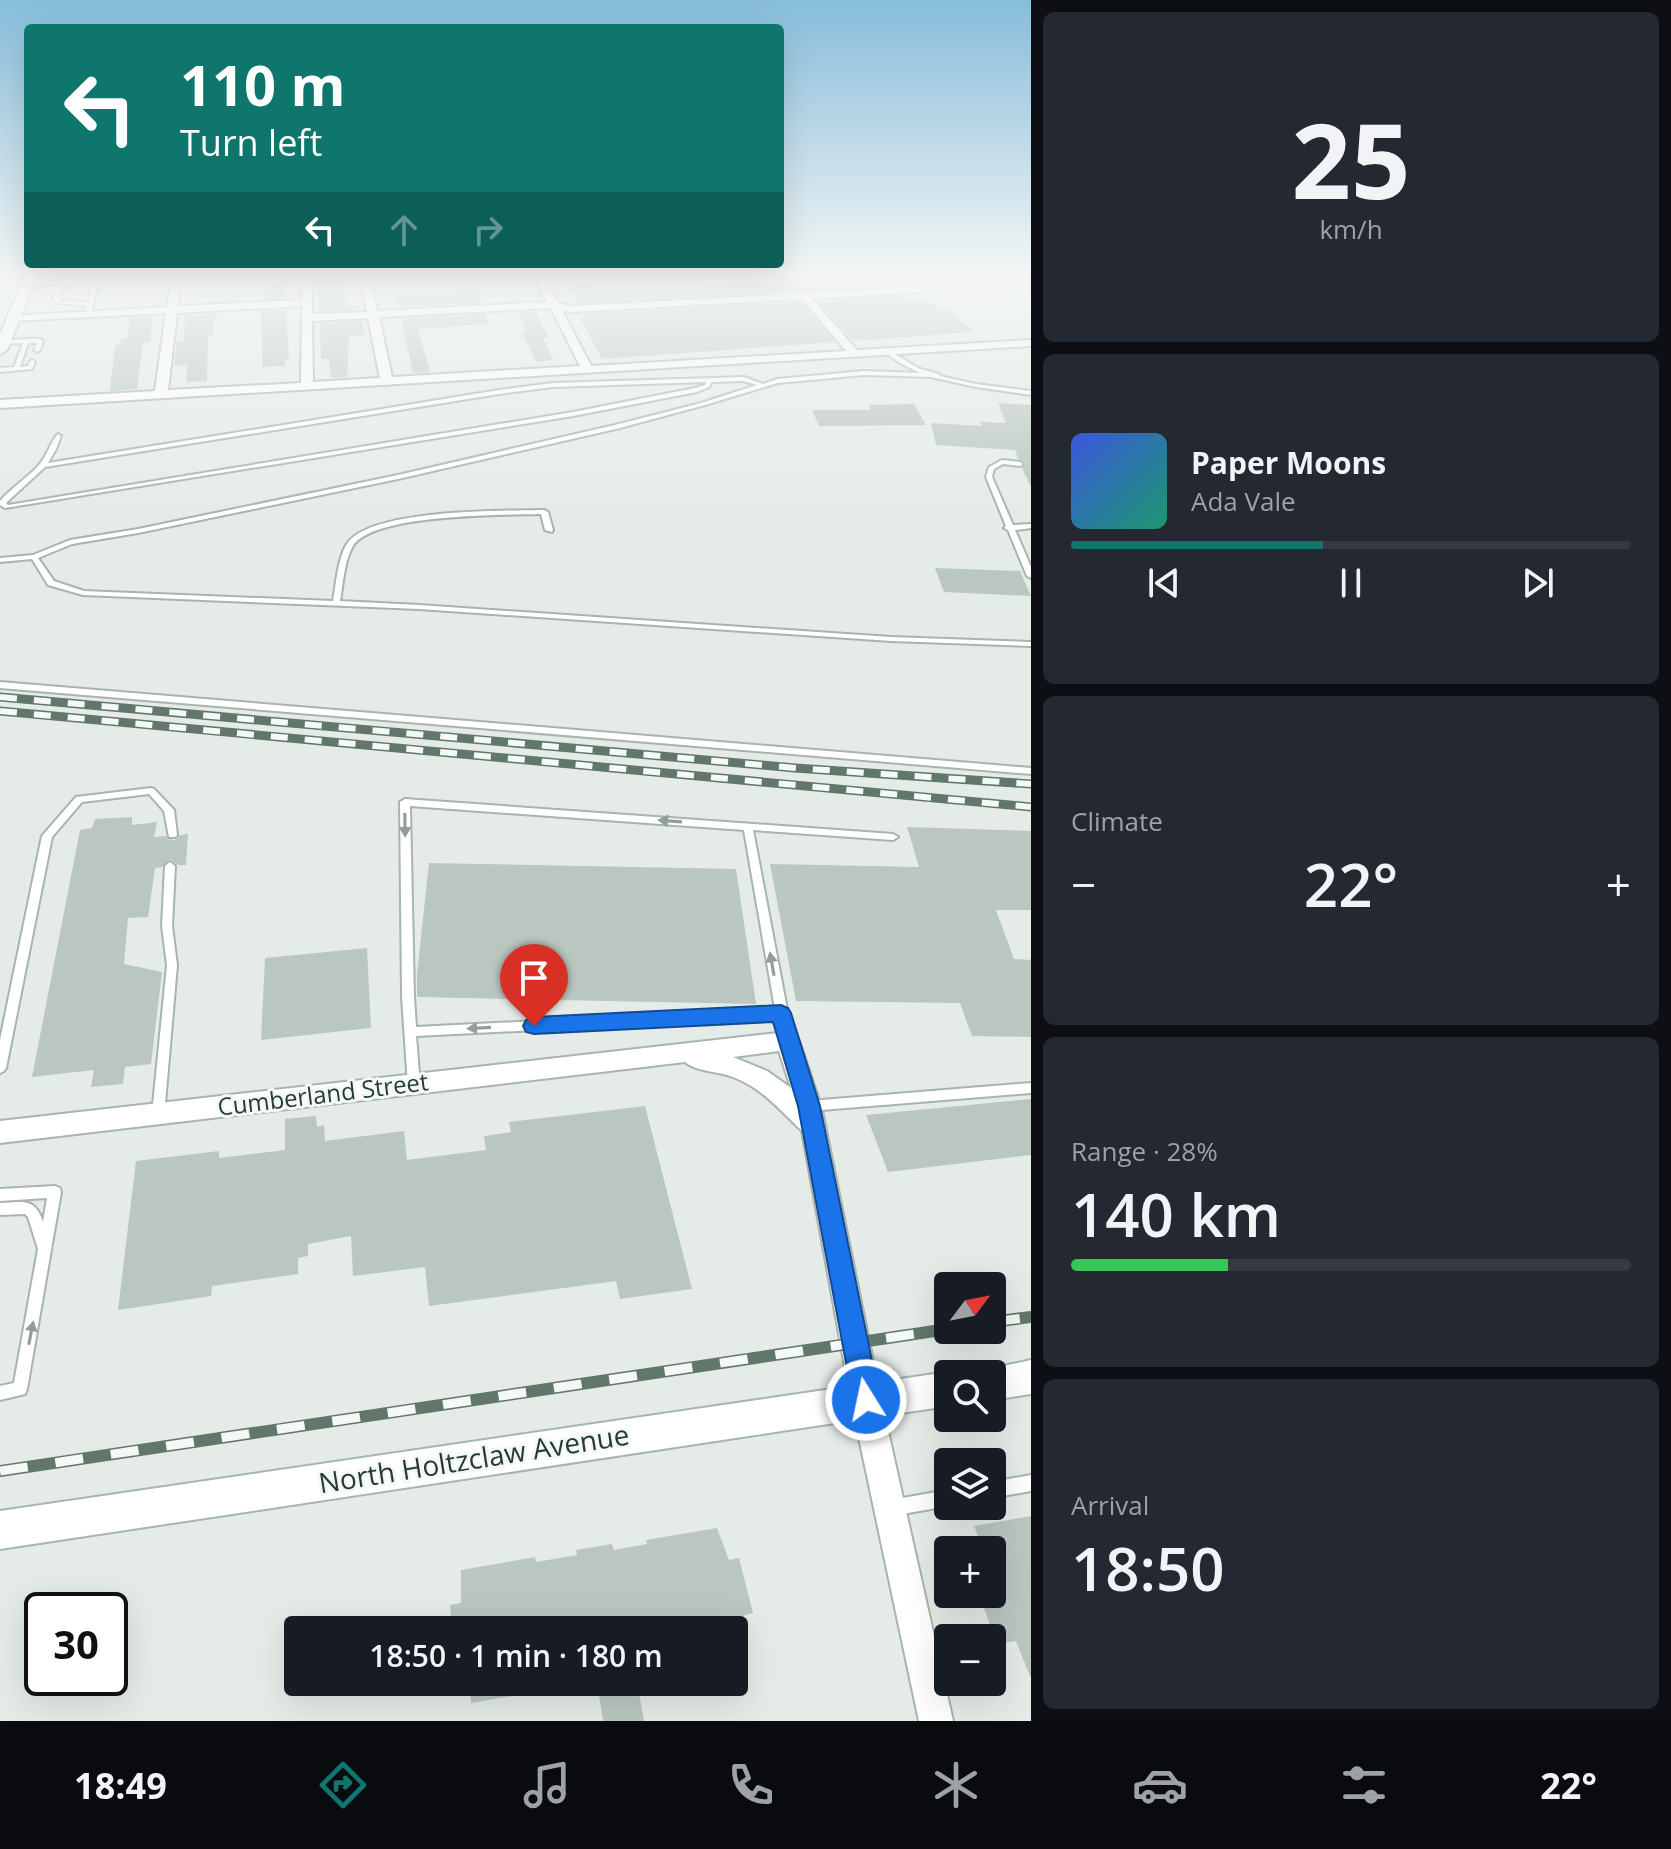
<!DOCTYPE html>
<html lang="en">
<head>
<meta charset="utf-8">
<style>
	body { margin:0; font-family:"Open Sans",sans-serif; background:#242831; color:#f1f3f6; height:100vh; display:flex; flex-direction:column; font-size:30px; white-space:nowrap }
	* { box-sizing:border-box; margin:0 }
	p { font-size:26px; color:#9ea1a6 }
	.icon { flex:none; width:44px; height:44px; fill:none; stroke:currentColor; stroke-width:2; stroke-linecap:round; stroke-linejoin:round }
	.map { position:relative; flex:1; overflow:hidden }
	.panel { display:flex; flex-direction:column; gap:12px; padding:12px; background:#0d0f14; width:640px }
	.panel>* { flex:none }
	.banner { position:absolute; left:24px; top:24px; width:760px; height:244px; border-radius:8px; box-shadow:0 8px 32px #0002; background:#0f766e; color:#fff; overflow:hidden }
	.needle { width:52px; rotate:58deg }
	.buttons { position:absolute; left:934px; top:1272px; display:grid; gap:16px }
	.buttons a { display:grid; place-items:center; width:72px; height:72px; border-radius:8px; background:#171b24; box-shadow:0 8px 32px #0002; font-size:40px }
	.speed { position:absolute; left:24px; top:1592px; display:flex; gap:16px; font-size:40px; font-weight:700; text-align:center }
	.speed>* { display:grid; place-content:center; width:104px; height:104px; border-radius:50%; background:#171b24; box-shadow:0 8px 32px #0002; line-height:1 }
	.speed .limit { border:4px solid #111; border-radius:12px; background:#fff; color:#111 }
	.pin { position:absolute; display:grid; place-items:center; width:68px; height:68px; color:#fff; margin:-82px -34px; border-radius:50% 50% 50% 0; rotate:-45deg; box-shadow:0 0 8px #0007 }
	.pin .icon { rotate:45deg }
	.me { position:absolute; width:88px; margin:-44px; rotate:350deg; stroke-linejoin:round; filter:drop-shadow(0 0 6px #0008) }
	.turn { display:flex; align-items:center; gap:28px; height:168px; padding:0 24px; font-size:36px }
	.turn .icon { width:104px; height:104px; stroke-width:2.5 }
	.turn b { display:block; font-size:56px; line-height:68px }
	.lanes { display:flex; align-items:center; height:76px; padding:0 24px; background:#0003; justify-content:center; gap:40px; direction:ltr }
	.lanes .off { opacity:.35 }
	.big { font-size:60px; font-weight:600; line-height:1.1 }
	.panel .tile { flex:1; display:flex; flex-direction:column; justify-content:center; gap:12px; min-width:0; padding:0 28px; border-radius:12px; background:#242831 }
	.panel .dial { align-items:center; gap:0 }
	.dial b { font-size:104px; line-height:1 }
	.song { display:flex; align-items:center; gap:24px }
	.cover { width:96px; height:96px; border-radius:12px; background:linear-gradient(135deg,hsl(230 70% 55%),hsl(160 70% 35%)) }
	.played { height:8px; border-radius:4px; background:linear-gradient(90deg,#0f766e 45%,#363941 45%) }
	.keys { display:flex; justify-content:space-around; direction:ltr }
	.heat { display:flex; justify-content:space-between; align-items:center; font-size:44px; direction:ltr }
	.charge { height:12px; border-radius:6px; background:linear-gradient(90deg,#34c759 28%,#363941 0) }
	.trip { position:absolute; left:284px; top:1616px; width:464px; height:80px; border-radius:8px; background:#171b24; box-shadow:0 8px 32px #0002; font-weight:600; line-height:80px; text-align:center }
	.tab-bar { display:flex; height:128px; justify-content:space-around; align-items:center; background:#090b0e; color:#9ea1a6 }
	.tab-bar .icon { width:56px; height:56px }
	.tab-bar .current { color:#0f766e }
	.tab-bar b { font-size:36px; color:#f1f3f6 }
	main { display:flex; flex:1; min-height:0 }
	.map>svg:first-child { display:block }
	.building { fill:#bac7c0 }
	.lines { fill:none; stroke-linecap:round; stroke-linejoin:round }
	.service-casing { stroke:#a8b4ad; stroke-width:4 }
	.minor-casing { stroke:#a8b4ad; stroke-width:4 }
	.secondary-casing { stroke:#a4b7ad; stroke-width:4 }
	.service { fill:#fff; fill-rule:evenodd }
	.minor { fill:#fff; fill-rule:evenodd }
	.secondary { fill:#fff; fill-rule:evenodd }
	.rail-far1-casing { stroke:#61776c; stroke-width:9 }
	.rail-casing { stroke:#61776c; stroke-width:12 }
	.rail-far1 { stroke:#f5f9f6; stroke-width:6; stroke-dasharray:17; stroke-linecap:butt }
	.rail { stroke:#f5f9f6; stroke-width:9; stroke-dasharray:28; stroke-linecap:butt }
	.oneway { fill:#929e98 }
	.route { fill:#1a73e8; stroke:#114b97; stroke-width:2 }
	.labels { text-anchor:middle; stroke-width:6; stroke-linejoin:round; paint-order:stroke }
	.street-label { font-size:24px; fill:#263c31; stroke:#f5f9f6 }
	.near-street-label { font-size:28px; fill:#263c31; stroke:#f5f9f6 }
</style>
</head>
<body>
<main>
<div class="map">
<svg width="1031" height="1721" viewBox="0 0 1031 1721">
	<rect width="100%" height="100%" fill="#e5ece7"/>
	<!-- building -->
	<path class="building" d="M341,278L347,306L359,305L360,309L320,311L316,279Z
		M882,279L889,286L578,303L572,285L592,284L597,293H623L770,282L772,285H796Z
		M285,280L286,298L263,299V295H270L269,281Z
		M477,294L480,303L398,307L395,297Z
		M901,296L905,300L927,299L940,310L947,309L974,332L853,341L818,302Z
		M801,302L835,342L602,359L580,318H586L584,314Z
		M286,310L289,360H285V366L263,367L261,311Z
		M536,312L548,337L543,338L553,360L536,362L522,332L527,331L518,313Z
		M216,314L212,336H208L207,381L186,382L187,365L174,366L177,342L184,341L185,316Z
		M485,314L488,324L418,329L430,372L413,373L401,319Z
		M153,317L150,342H143L137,389L110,391L115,345L120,344L121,338H127L130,318Z
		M362,321L365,335L349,336L347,377L331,378L329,359H321L320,324Z
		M998,403L1031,405V487L1022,468L1026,463L1018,459L1015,450L936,445L931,423L982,426L980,422L1006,423Z
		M914,404L926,425L819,426L812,410H871L869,405Z
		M935,568L1020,571L1031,596L944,592Z
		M132,817V825L157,822L154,837L166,836L167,839L175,840L180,835L188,834L186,865H178L170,859L162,867L155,868L148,917L128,918L124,964L162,972L151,1064L125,1067L123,1084L91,1087L94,1070L32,1077L80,830L92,828L95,819Z
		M907,827L1031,831V910H996L1014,959L1031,960V1037L972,1036L960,1003L796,1001L770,864L919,867Z
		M429,863L736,869L756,1004L417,997V974Z
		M367,948L371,1028L261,1040L265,958Z
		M1031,1099V1155L888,1172L866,1115Z
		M645,1106L692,1289L620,1299L616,1281L429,1306L425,1267L353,1276L351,1236L308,1244V1256L298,1258V1274L212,1286L211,1296L118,1310L136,1161L219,1151V1158L285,1150V1119L316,1116L317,1127L324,1125L325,1141L404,1131L407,1160L486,1150L484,1136L511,1132L509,1122Z
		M1031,1516V1676H1030L1016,1641L997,1644L979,1594H992V1550H983L974,1526Z
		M717,1528L729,1560L739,1558L753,1613L742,1616L746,1630H452L450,1605L461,1603V1570L535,1557L536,1562L577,1555L576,1550L612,1544L614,1550L647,1544L646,1540Z
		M469,1682H540L541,1691L471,1703Z
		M597,1682H637L644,1721H603Z"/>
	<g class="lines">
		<defs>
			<path id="service" d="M98,280L91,314L88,316L85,314L87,306L56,303L53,298L60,284L28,286L25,284L28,282ZM93,283L88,302L60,301L59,298L65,284Z
				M26,339H40L43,341L40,350L37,352L34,350L37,343H28L20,367L28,366L30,361L32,360L35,362L32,369L0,372V368L14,367L23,343L3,344L0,342L1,341Z
				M888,350L920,369L939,374L940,376L976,384L1031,391V395L976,387L931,377L864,375L778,383L705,405L620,428L398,479L138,533L72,544L38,558L54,581L84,591L333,601C336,585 338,554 349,541C378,509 501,511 544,510L548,512L553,530L552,532L545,530L541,514C503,515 373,514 353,546C344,561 343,585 340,601L419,605L891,637L1031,642V646L891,641L419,609L83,595L48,585L32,559L0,562V558L33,555L70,540L138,529L398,475L619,424L701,403L757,385L743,381L712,382L709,387L697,392L573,416L5,508L0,505V501C11,488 26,479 38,466C47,457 50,442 58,434L61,436L56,449L48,463L499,390L553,383L744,377L763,384L777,379L864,371L920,373L900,363L886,353L885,352ZM706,382L705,385L695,388L573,412L8,505L6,503L45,467L499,394L553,387Z
				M1002,460L1020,462L1023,464L1020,466L1003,464L994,469L992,477L1013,525L1031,524V528L1015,530L1031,567V578L1027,576L1008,530L1004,528L1006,526L986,477L989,467Z
				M0,682L1031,768V774L0,688Z
				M151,788L154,789L174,810L177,835L175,837H169L164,811L149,794L82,802L52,837L6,1068L4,1071L0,1073V1040L42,836L76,797Z
				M405,799L893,834L898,837L893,840L753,830L793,1041L791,1044L787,1046L783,1044L777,1018L416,1036L420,1085L418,1089L414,1090L410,1089L408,1085L402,997L400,802ZM410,806L744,830L775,1009L416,1027L414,997Z
				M170,862L175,866L172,926L177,965L164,1115L162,1119L158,1120L154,1119L152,1115L167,965L162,926L165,866Z
				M1031,1083V1093L809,1111L805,1110L803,1106L805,1102L809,1101Z
				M55,1186L60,1188L61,1192L27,1389L25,1394L0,1400V1386L14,1383L38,1249L28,1217L25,1214L0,1215V1203C23,1202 35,1197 43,1222L47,1198L0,1201V1189Z
				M1031,1475V1491L992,1498V1482Z
				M948,1490V1506L891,1516L886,1513L883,1508L886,1503L891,1500Z"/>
			<path id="minor" d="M302,274H312V314L367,312L359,274H369L377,311L547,302L536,280L521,274L544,276L558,303L572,306L917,287L921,288V292L812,299L857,350L1031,340V346L0,408V400L155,391L166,313L13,321L8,318L9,316L167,307L170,286L175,283L180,286L178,306L302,300ZM802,299L846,351L591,366L562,310L572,312ZM302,306L301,383L168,390L177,313ZM551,308L580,366L392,377L379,317ZM368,318L380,378L313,382L312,321Z
				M787,1032L795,1034L799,1041L821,1106L881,1400L953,1721H919L851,1400L802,1131C780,1110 762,1088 733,1077C718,1071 697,1072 685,1062L0,1143V1121ZM779,1051L791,1088L767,1071L733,1057Z"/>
			<path id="secondary" d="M26,274H38L7,350L0,354V334Z
				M1031,1360V1394L992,1400V1374H978L980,1371Z
				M948,1372L954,1374H948V1406L0,1549V1511Z"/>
		</defs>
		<!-- service casing -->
		<use href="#service" class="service-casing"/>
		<!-- minor casing -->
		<use href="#minor" class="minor-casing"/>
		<!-- secondary casing -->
		<use href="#secondary" class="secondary-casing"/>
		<!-- service -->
		<use href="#service" class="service"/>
		<!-- minor -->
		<use href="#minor" class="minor"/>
		<!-- secondary -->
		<use href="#secondary" class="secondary"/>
		<defs>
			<path id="rail-far1" d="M0,697L795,768L1031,784
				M0,711L1031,807"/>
			<path id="rail" d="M992,1322L1031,1317
				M0,1471L948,1329"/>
		</defs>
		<!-- rail-far1 casing -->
		<use href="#rail-far1" class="rail-far1-casing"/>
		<!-- rail casing -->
		<use href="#rail" class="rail-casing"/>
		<!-- rail-far1 -->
		<use href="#rail-far1" class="rail-far1"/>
		<!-- rail -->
		<use href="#rail" class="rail"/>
	</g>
	<!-- one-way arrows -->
	<defs><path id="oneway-solid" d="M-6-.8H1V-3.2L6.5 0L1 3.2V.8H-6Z" transform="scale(2)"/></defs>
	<g class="oneway">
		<use href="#oneway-solid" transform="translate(670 821) rotate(-176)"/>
		<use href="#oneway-solid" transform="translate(405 825) rotate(89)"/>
		<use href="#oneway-solid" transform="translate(772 964) rotate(-100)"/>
		<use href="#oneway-solid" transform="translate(479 1028) rotate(177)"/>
		<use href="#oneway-solid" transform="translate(31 1333) rotate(-79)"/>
	</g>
	<!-- sky -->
	<linearGradient id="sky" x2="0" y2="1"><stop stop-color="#86bddb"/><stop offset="0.53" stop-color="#f3f6f4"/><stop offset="1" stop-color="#f3f6f4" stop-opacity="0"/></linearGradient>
	<rect width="1031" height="515" fill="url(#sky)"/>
	<!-- route -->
	<path class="route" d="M781,1005L788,1008L791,1013L820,1106L880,1400L876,1410L866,1414L857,1410L853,1400L798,1106L773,1022L534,1034L526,1032L523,1026L526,1020L534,1017Z"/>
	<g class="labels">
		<!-- street labels -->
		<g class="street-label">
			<text transform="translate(323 1095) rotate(-7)" y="8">Cumberland Street</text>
		</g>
		<!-- near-street labels -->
		<g class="near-street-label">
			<text transform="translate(474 1459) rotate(-9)" y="10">North Holtzclaw Avenue</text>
		</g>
	</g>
</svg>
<div class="buttons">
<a><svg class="needle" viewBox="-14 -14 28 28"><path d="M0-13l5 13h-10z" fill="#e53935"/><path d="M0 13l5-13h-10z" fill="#9ea1a6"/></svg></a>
<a><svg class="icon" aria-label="search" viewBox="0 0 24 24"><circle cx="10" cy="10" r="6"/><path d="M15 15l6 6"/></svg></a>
<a><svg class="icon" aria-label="layers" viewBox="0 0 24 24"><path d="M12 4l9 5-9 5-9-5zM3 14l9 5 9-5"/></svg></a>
<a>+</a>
<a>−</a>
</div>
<div class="speed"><div class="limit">30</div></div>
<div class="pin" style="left:534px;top:1026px;background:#d93025"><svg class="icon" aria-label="arrive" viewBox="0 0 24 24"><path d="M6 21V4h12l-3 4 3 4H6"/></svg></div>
<svg class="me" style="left:866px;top:1400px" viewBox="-20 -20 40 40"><circle r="17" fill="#1a73e8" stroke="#fff" stroke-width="3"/><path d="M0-11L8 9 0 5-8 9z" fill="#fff"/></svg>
<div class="trip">18:50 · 1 min · 180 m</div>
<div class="banner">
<div class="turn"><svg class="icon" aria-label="left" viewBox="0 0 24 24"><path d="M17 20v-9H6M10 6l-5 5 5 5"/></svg><div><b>110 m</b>Turn left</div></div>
<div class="lanes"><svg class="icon" aria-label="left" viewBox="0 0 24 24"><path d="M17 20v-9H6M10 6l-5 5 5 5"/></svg><svg class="icon off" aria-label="ahead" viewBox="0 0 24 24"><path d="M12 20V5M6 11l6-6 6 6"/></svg><svg class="icon off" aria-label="right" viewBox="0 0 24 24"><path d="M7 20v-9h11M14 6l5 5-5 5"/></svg></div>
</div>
</div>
<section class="panel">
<div class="tile dial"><b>25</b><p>km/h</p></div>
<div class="tile">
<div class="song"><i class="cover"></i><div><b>Paper Moons</b><p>Ada Vale</p></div></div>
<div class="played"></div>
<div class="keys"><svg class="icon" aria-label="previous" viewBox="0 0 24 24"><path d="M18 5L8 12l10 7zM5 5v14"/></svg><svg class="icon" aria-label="pause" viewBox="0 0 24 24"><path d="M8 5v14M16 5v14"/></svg><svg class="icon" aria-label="next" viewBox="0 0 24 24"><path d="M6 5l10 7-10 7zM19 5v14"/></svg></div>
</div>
<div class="tile"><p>Climate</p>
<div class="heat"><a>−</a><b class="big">22°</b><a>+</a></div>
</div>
<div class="tile"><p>Range · 28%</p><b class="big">140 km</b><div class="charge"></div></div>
<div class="tile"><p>Arrival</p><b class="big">18:50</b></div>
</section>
</main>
<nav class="tab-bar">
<b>18:49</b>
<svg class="icon current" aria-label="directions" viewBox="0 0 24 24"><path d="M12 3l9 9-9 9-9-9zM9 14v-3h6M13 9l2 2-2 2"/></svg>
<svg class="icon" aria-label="music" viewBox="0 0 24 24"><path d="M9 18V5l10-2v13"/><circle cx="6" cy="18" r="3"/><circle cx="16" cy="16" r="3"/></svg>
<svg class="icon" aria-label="phone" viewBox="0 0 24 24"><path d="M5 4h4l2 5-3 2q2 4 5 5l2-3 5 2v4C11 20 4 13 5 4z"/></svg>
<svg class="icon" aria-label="climate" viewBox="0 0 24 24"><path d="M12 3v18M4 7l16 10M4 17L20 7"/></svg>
<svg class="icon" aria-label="car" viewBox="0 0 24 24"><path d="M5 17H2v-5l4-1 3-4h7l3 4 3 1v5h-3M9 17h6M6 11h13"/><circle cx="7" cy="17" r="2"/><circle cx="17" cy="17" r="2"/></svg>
<svg class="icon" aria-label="filters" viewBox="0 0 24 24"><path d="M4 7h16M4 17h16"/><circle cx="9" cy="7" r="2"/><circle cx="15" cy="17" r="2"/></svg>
<b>22°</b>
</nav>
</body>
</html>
